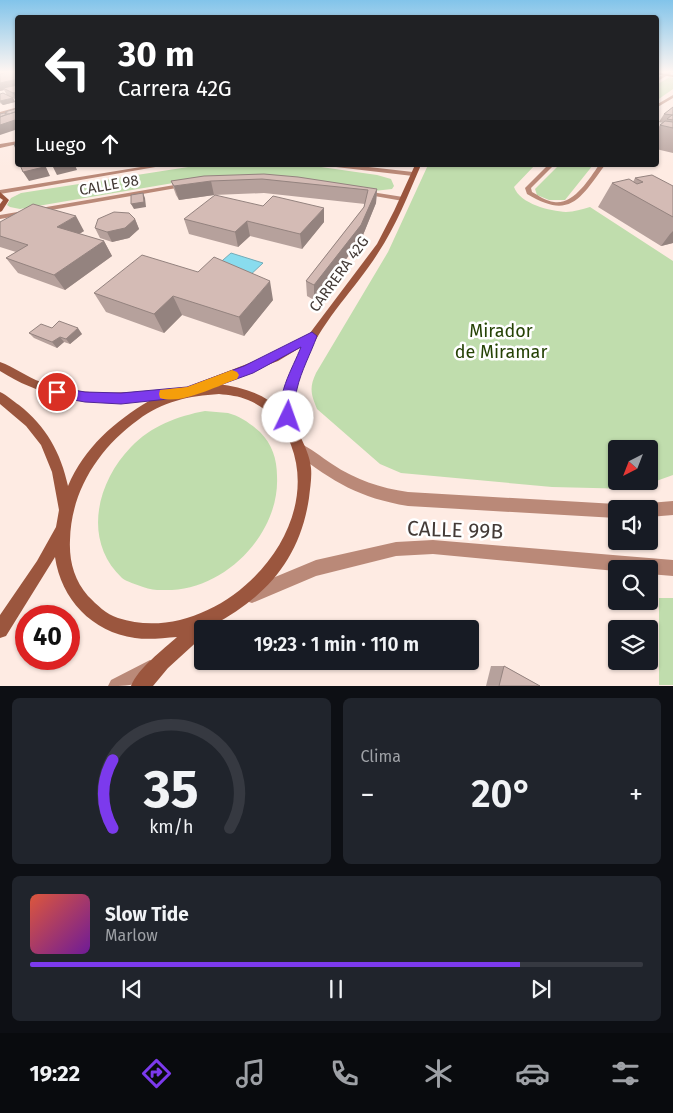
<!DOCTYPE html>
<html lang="es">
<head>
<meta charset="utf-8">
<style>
	body { margin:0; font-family:"Fira Sans",sans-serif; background:#20242c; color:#f1f3f6; height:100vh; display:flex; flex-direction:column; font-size:19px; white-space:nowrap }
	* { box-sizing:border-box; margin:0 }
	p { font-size:16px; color:#9ea1a6 }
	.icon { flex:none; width:28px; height:28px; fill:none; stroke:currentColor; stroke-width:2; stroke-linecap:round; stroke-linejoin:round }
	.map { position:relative; height:686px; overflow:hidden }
	.side { display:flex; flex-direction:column; gap:12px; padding:12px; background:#0d0f14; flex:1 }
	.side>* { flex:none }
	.hud { position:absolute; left:15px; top:15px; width:644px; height:152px; border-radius:5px; box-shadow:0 1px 4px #0004; background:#202124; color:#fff; overflow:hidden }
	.needle { width:32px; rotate:222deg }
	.buttons { position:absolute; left:608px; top:440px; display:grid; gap:10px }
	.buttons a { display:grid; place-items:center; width:50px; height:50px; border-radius:5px; background:#171b24; box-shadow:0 1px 4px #0004; font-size:25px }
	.speed { position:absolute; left:15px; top:605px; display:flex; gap:10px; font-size:25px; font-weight:700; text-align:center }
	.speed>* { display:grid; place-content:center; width:65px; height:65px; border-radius:50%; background:#171b24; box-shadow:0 1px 4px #0004; line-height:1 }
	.speed .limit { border:8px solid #d22; background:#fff; color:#111 }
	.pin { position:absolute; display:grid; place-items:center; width:42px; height:42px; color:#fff; margin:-21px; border:2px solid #fff; border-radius:50%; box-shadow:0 1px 5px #0007 }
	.me { position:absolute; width:55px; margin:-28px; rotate:3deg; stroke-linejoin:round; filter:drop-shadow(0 0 4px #0008) }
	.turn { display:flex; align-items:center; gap:18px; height:105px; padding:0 20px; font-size:22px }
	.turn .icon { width:65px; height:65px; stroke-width:2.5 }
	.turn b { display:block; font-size:35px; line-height:42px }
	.then { display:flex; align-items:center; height:48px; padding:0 20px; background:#0003; gap:10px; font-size:19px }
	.big { font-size:38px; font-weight:600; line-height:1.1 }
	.side .widget { flex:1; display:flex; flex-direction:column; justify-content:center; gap:8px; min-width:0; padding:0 18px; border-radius:8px; background:#20242c }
	.side .dial { align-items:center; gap:0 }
	.dial svg { height:130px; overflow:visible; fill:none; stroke:#363941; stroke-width:7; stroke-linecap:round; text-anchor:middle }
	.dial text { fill:#f1f3f6; stroke:none }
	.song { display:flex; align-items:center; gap:15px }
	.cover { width:60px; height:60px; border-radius:8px; background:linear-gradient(135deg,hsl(10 70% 55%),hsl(280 70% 35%)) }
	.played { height:5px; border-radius:2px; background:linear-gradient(90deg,#7c3aed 80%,#363941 80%) }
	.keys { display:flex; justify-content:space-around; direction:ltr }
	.heat { display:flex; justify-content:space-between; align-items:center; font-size:28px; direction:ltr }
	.side .tiles { flex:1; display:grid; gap:12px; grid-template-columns:1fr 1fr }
	.widget:last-child { grid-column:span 2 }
	.trip { position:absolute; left:194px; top:620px; width:285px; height:50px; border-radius:5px; background:#171b24; box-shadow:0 1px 4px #0004; font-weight:600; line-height:50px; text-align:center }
	.tab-bar { display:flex; height:80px; justify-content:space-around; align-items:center; background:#090b0e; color:#9ea1a6 }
	.tab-bar .icon { width:35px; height:35px }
	.tab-bar .active { color:#7c3aed }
	.tab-bar b { font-size:22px; color:#f1f3f6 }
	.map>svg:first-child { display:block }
	.green { fill:#c0ddad; fill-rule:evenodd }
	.water { fill:#89dcee; stroke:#74abb7 }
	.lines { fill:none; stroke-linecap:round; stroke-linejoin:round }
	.street { fill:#ba8978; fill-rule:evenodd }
	.secondary { fill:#9b563e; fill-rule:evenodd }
	.wall { fill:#b6a19c }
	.shaded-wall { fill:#94837f }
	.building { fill:#d4bbb5; stroke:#94837f }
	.route { fill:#7c3aed; stroke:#51269a }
	.slow { fill:#f59e0b }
	.labels { text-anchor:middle; stroke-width:5; stroke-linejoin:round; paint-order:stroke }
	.far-street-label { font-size:15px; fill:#433a36; stroke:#fff }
	.park-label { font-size:18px; fill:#254205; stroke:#fff }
	.near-street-label { font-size:21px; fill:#433a36; stroke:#fff }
</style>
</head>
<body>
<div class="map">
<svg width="673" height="686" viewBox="0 0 673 686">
	<rect width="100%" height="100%" fill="#feebe3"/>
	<!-- green -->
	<path class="green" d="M670,77L673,78V89L656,101V85Z
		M201,165H307L377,175L391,179L394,186L392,189L374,191L191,180L20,209L10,207L7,205L11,198L21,193Z
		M428,165H535L514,187C520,204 550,211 566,212C574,212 582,209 590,207L673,261V475L634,489L552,487L401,473L380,464L317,409C311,394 309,388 316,373L388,252ZM616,449H649V481H616Z
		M559,165H593L565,200H549L537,195L535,189Z
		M205,411C212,412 220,412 228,413C240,416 251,424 260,432C272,444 277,459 277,476C280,532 228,587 172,590C161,590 153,591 143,587C136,584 127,582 122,578C82,540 97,482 131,447C151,426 178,416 205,411Z
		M659,598H673V685H659Z"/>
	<!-- water -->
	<path class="water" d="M231,253L263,263L247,278L215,267Z"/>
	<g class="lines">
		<!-- street -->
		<path class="street" d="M669,71L673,72L656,82V79Z
			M673,95V98L656,108V105Z
			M18,107V110L0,115V112Z
			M18,141V144L0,148V144Z
			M153,165H167L0,194V190Z
			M333,165H351L413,172L416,174L413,176L336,167Z
			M548,165H554L531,188L532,192C539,196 546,201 554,202C574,205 589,179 599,165H605C580,199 570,220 527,194L525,188Z
			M186,183L188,184V186L0,219V215Z
			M365,191L403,197L406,199L403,201L363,194V192Z
			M299,443C311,448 321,457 332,464C356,480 380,488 408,492L616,504L621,506L622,509H616V518L408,506C359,498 334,482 295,453L293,449L295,445Z
			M673,501V515L649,517V509H643L644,505L649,503Z
			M433,540L673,560V576L649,574V569H616V571L433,554L396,556L316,576L252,603L246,601L244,595L246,589L316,560L396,542Z
			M150,660L156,663L159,669C151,686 125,686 108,686L111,680Z"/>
		<!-- secondary -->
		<path class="secondary" d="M656,72L673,75V77L656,74Z
			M415,165H421C408,195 396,226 378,253C356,288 324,318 308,356C299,375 291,405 295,426C296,429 299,433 300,436C305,446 310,457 311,468C312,478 310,488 309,498C300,559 266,597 213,625L211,629H202V637L168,668L153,686H131C138,668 163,650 177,637C163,638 149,640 135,638C92,632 61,599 55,557L6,636L0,638V615L37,561L56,527L59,510L52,472L41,445L26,426L0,404V392C7,395 13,401 19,405C46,426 61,453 68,486C84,448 115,421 149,401C94,404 47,401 0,371V362C14,367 27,377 41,382C82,397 128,393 171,389L175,391L193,387L195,384L270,355L310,333L377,244L394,211ZM303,346C291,366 284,389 283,412C265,394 243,387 218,384L278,361ZM219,394C229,395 239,396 248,400C268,408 284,426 291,445C327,539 211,649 118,618C106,614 97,605 88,596C74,580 69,561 70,540C71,491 99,448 138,420C163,401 189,396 219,394Z
			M0,192L9,200L2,211L0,212V204L3,200L0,198Z"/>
	</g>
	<!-- wall -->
	<path class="wall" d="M6,71L17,100L13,98L15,102L3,105L0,103V94L7,95L4,90L0,91Z
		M673,107V153L656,149V132L660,125L663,123L659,122L664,114Z
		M264,174L377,189L376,203L361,240L314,300L307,296L306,281L364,207L365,204L264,193L214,195L179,200L176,195L171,181Z
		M635,178L673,186V243L661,246L598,207L612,183L633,182Z
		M135,219L139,229L129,238L112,242L100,238L95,228Z
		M184,219L324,222L302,249L250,236L238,247L189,234Z
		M0,222L84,231L79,234L104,241L112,256L65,290L18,273L6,258L16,252L0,247Z
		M94,293L273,300L244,336L182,315L164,333L106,312Z
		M52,328L82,334L70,344L64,342L57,348L34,338L29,333Z
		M491,666H504L540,686H486Z"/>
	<!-- shaded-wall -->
	<path class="shaded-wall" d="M18,79V87L3,88L4,90L0,91V83Z
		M18,91V100H17L13,93Z
		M13,98L15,102L3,105L0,101Z
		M18,119V129L0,135V120Z
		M43,165H45L50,176L29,181L23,172Z
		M52,165H75L77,170L57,175Z
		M211,181L214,195L179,200L174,186Z
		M377,189L376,203L361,240L314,300V285Z
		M143,193L145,198L146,207L134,209L131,204Z
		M324,208V222L302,249L300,234Z
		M76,216L84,231L66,242L57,227Z
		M135,219L139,229L129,238L112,242L107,232Z
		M247,221L250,236L238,247L235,232Z
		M673,231V243L661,246L670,234Z
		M104,241L112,256L65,290L54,275Z
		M270,281L273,300L244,336L239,317Z
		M173,296L182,315L164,333L154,314Z
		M78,328L82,334L70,344L66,339Z
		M60,337L64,342L57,348L52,342Z"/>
	<!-- building -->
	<path class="building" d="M12,71L18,72V79L0,83V74Z
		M18,85V91L13,93L3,88Z
		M3,93L13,98L0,101V94Z
		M673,107V115L664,114Z
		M18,108V111L9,114L5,112Z
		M18,111V119L0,125V117Z
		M4,113L7,114L0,117V114Z
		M672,115H673V120L667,119Z
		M665,121L673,122V128L660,125Z
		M14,144H18V154Z
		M20,165H43L44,167L23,172Z
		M264,174L298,177L377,189L361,225L314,285L306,281L364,207L368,190L262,179L211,181L174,186L171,181L204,176Z
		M652,175L673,186V217L612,183L629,179L637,184L643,182L635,178Z
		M143,193L144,202L131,204V195Z
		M215,195L263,206L273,196L324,208L300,234L247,221L235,232L184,219Z
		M33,204L76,216L57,227L104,241L54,275L6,258L28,245L0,236V222Z
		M114,212L129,213L135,219L125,228L107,232L95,228L98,219Z
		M142,255L198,272L214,257L270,281L239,317L173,296L154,314L94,293Z
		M59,321L78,328L66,339L60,337L52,342L29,333L41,324L52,328Z
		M504,666L540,686H499Z"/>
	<!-- sky -->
	<linearGradient id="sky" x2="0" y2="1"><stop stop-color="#82c4ea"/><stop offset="0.43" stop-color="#fff6f2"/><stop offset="1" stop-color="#fff6f2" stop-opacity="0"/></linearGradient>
	<rect width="673" height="167" fill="url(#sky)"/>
	<!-- route -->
	<path class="route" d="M312,332L317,336C311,353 301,371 297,389C294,399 297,412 293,421L288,423L284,421C273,399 293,368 301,347L253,373L187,397L121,404L85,402L57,397L52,396L51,392L52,388L57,387L85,392L121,393L187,387L244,366Z"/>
	<!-- slow -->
	<path class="slow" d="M232,370L237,372L239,375L237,379C217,386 181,405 160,398L159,394L160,390L187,387Z"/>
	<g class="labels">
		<!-- far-street labels -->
		<g class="far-street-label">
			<text transform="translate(109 185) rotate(-10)" y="5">CALLE 98</text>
			<text transform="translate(339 274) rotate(-54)" y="5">CARRERA 42G</text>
		</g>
		<!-- park labels -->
		<g class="park-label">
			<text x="501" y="337">Mirador<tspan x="501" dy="21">de Miramar</tspan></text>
		</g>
		<!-- near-street labels -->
		<g class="near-street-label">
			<text transform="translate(455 530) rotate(2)" y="7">CALLE 99B</text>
		</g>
	</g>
</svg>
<div class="buttons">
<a><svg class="needle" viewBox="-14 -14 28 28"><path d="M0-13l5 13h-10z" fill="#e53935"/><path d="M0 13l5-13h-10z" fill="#9ea1a6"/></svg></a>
<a><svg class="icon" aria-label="sound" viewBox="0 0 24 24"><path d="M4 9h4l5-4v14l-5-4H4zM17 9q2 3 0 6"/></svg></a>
<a><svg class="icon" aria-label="search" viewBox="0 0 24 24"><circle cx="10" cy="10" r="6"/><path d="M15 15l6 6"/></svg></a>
<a><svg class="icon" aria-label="layers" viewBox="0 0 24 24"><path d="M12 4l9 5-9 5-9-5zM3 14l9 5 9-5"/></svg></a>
</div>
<div class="speed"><div class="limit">40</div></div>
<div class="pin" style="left:57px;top:392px;background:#d93025"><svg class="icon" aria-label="arrive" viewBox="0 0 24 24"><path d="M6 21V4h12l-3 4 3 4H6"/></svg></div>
<svg class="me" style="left:288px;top:417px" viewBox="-20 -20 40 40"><circle r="19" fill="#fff"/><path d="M0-13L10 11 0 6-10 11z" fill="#7c3aed"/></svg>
<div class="trip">19:23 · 1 min · 110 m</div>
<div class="hud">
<div class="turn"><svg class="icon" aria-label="left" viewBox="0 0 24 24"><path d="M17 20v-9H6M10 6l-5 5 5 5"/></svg><div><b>30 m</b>Carrera 42G</div></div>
<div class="then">Luego<svg class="icon" aria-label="ahead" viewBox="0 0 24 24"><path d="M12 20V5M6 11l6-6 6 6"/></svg></div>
</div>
</div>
<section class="side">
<div class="tiles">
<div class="widget dial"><svg viewBox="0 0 100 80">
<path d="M14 69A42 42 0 1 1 86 69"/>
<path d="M14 69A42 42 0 0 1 14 27" stroke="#7c3aed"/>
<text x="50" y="56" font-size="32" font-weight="700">35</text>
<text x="50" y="72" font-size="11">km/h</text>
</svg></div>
<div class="widget"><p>Clima</p>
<div class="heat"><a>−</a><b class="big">20°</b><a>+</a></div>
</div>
<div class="widget">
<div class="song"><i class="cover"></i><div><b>Slow Tide</b><p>Marlow</p></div></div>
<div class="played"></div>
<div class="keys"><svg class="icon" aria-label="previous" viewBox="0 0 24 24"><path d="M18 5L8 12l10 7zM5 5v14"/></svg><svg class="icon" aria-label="pause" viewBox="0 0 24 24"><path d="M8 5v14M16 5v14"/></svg><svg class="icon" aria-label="next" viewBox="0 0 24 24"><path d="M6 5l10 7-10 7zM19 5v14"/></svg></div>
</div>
</div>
</section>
<nav class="tab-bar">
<b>19:22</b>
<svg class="icon active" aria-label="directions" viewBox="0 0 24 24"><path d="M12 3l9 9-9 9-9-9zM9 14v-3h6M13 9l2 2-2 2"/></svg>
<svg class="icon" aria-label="music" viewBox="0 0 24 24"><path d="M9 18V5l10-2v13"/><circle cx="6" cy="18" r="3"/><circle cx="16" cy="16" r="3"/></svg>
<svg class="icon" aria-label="phone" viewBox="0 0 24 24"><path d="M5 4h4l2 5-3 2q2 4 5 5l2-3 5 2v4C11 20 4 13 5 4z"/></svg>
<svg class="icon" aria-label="climate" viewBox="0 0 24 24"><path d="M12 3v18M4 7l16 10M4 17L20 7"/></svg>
<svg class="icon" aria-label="car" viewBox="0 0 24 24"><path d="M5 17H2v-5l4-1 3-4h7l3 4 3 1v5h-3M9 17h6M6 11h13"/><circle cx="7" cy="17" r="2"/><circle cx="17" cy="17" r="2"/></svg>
<svg class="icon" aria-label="filters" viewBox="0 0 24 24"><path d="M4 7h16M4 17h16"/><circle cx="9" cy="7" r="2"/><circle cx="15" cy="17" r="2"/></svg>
</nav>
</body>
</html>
